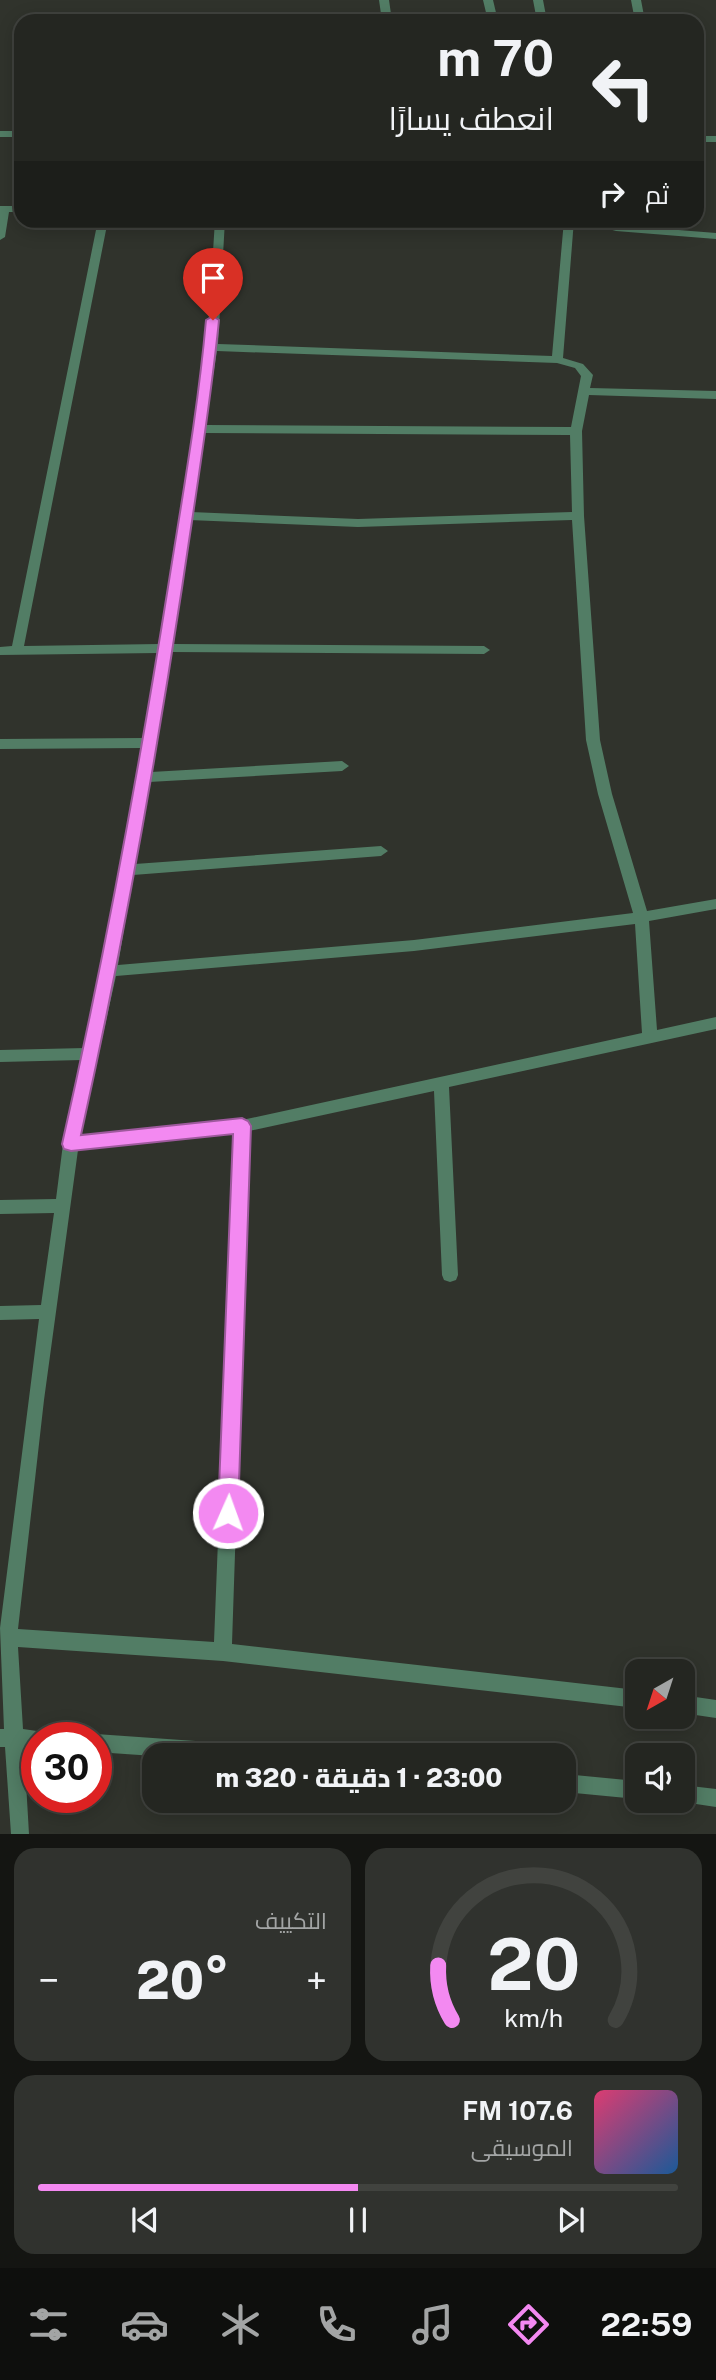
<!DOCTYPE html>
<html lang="ar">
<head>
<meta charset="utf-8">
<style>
	body { margin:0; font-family:"Public Sans",Cairo,sans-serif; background:#30322e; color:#f1f3f6; direction:rtl; height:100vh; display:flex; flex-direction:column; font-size:26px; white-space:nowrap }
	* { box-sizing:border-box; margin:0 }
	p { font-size:23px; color:#a3a5a5 }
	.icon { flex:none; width:38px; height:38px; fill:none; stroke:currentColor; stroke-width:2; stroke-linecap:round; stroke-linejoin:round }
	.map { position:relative; height:1834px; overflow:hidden; direction:ltr }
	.drawer { display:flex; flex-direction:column; gap:14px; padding:14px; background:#141512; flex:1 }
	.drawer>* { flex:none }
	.banner { position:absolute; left:14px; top:14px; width:690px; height:214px; border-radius:21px; box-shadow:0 4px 18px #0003,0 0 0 2px #41433f; direction:rtl; background:#242621; color:#f1f3f6; overflow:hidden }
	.needle { width:46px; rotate:219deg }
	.buttons { position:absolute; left:625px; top:1659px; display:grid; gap:14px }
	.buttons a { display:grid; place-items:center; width:70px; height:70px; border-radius:14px; background:#242621; box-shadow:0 4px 18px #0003,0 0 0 2px #41433f; font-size:35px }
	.speed { position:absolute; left:21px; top:1722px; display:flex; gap:14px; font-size:35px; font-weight:700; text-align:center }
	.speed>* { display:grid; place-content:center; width:91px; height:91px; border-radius:50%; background:#242621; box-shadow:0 4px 18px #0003,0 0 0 2px #41433f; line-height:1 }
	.speed .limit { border:10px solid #d22; background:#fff; color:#111 }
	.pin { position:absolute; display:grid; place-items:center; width:60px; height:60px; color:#fff; margin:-72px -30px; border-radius:50% 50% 50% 0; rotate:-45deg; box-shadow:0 0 7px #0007 }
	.pin .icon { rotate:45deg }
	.me { position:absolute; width:77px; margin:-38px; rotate:2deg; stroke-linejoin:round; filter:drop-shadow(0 0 5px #0008) }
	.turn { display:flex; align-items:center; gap:24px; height:147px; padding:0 35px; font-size:32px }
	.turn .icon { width:91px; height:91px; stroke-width:2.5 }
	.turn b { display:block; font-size:49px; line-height:60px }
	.then { display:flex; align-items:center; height:66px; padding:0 35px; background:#0003; gap:14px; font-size:26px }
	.big { font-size:52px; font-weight:800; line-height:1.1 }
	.drawer .widget { flex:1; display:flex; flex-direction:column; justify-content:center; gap:10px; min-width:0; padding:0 24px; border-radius:21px; background:#30322e }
	.drawer .dial { align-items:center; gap:0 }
	.dial svg { height:182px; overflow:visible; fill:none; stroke:#41433f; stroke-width:7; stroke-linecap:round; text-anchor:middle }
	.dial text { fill:#f1f3f6; stroke:none }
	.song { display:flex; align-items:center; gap:21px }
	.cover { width:84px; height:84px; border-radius:10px; background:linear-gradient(135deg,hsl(340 70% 55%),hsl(210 70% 35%)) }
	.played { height:7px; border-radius:4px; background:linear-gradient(90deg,#f389f1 50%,#41433f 50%) }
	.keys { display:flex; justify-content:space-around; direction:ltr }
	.heat { display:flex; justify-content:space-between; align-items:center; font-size:38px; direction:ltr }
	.drawer .tiles { flex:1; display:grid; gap:14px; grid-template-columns:1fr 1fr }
	.widget:last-child { grid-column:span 2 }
	.trip { position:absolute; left:142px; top:1743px; width:434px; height:70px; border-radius:21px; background:#242621; box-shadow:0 4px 18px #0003,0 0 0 2px #41433f; font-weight:800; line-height:70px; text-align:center; direction:rtl }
	.tabs { display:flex; height:112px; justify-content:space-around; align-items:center; background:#0e0f0d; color:#a3a5a5 }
	.tabs .icon { width:49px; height:49px }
	.tabs .current { color:#f389f1 }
	.tabs b { font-size:32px; color:#f1f3f6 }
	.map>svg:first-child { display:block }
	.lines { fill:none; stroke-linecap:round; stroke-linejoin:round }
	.minor { fill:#527d65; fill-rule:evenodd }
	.route { fill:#f389f1; stroke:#9e599d; stroke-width:2 }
</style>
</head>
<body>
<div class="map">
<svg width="716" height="1834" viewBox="0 0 716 1834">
	<rect width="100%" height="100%" fill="#30332c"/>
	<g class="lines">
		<!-- minor -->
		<path class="minor" d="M379,0H389L392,21H382Z
			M483,0H493L498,21H488Z
			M533,0H543L547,21H537Z
			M631,0H641L645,21H635Z
			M0,131H21V137H0Z
			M696,136H716V142H696Z
			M0,206H21V212H9L5,237L0,240Z
			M98,220H108L24,646L160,644L207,347L215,220H225L218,344L552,356L564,220H574L563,358L583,364L593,375L590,388L716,391V399L589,395L582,431L584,516L600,740L612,794L647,911L716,899V909L649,921L657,1030L716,1017V1029L449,1087L458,1275L456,1280L450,1282L444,1280L442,1275L434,1091L249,1131L232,1644L637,1690V1708L223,1661L18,1647L23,1729L44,1732L46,1738H37V1748H24L29,1834H11L5,1747H0V1729H4L0,1628L39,1319L0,1320V1306L41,1305L54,1213L0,1214V1200L56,1199L63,1144L82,1060L0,1062V1050L85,1048L103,971L141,748L0,749V739L143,738L158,653L0,655V647L12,646ZM217,351L557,363L575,368L581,376L571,427L205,425ZM204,433L570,435L572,512L358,519L191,512ZM189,520L358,527L572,520L586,740L598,794L633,913L414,940L118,965L133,875L381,856L388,851L381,846L135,864L149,782L342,771L349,766L342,761L151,772L155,747L158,743L156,740L171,652L484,654L490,650L484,646L172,644L183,578ZM635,924L642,1033L242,1120L80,1137L116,976L414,951ZM234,1133L214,1642L18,1629L44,1400L78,1150Z
			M577,220H597L616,225L716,233V239L616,231Z
			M682,1695L716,1700V1718L682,1713Z
			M96,1734L267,1746L274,1748L276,1755L154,1756L96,1752V1738H89Z
			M564,1774L637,1781V1799L564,1792Z
			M682,1785L716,1789V1807L676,1801H682Z"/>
	</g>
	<!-- route -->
	<path class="route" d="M213,316L219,320C210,410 195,499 182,588C154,772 121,954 81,1135L242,1118L248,1121L251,1126L238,1513L235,1520L228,1523L221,1520L218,1513L233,1134L71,1151L64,1149L62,1144C104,959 138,775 168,587C182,498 198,410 206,320Z"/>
</svg>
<div class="buttons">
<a><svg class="needle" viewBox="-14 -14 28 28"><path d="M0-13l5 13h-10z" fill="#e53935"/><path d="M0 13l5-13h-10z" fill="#a3a5a5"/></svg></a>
<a><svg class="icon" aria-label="sound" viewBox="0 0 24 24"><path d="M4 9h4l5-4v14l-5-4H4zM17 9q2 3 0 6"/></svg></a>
</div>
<div class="speed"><div class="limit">30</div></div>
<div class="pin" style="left:213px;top:320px;background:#d93025"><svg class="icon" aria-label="arrive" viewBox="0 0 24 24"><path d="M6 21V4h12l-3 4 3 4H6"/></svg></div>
<svg class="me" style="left:228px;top:1513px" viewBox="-20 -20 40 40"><circle r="17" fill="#f389f1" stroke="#fff" stroke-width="3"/><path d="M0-11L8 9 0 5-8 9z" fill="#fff"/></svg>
<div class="trip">23:00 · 1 دقيقة · 320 m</div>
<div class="banner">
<div class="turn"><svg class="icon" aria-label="left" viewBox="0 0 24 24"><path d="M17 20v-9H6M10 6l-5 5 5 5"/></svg><div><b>70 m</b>انعطف يسارًا</div></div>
<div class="then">ثم<svg class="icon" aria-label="right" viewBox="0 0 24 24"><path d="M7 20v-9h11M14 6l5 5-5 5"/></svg></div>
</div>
</div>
<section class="drawer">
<div class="tiles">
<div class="widget dial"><svg viewBox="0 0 100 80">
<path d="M14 69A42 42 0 1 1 86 69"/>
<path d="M14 69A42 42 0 0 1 8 45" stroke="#f389f1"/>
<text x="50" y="56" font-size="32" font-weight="700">20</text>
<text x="50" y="72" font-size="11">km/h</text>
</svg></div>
<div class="widget"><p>التكييف</p>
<div class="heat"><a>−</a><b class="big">20°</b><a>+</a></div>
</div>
<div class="widget">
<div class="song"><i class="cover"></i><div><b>107.6 FM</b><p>الموسيقى</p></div></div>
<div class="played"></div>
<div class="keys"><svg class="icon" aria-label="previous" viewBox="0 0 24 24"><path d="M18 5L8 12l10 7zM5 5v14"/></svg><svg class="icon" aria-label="pause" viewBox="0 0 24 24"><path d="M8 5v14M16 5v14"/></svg><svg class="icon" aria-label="next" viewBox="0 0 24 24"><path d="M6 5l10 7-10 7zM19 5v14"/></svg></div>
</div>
</div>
</section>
<nav class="tabs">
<b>22:59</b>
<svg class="icon current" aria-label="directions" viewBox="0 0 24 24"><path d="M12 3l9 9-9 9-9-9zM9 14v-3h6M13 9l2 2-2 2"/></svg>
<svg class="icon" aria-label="music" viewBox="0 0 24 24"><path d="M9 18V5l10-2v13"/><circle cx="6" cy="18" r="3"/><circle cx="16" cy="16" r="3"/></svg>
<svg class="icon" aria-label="phone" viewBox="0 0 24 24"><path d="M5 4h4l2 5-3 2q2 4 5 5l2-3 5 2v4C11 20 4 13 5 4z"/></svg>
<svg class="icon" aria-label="climate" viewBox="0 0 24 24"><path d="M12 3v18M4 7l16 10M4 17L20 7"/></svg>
<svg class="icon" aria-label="car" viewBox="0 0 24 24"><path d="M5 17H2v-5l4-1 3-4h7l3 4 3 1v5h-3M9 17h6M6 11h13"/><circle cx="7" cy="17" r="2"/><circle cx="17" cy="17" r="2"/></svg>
<svg class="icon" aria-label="filters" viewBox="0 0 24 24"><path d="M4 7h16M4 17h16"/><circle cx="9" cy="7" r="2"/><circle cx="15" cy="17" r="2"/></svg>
</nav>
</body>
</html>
